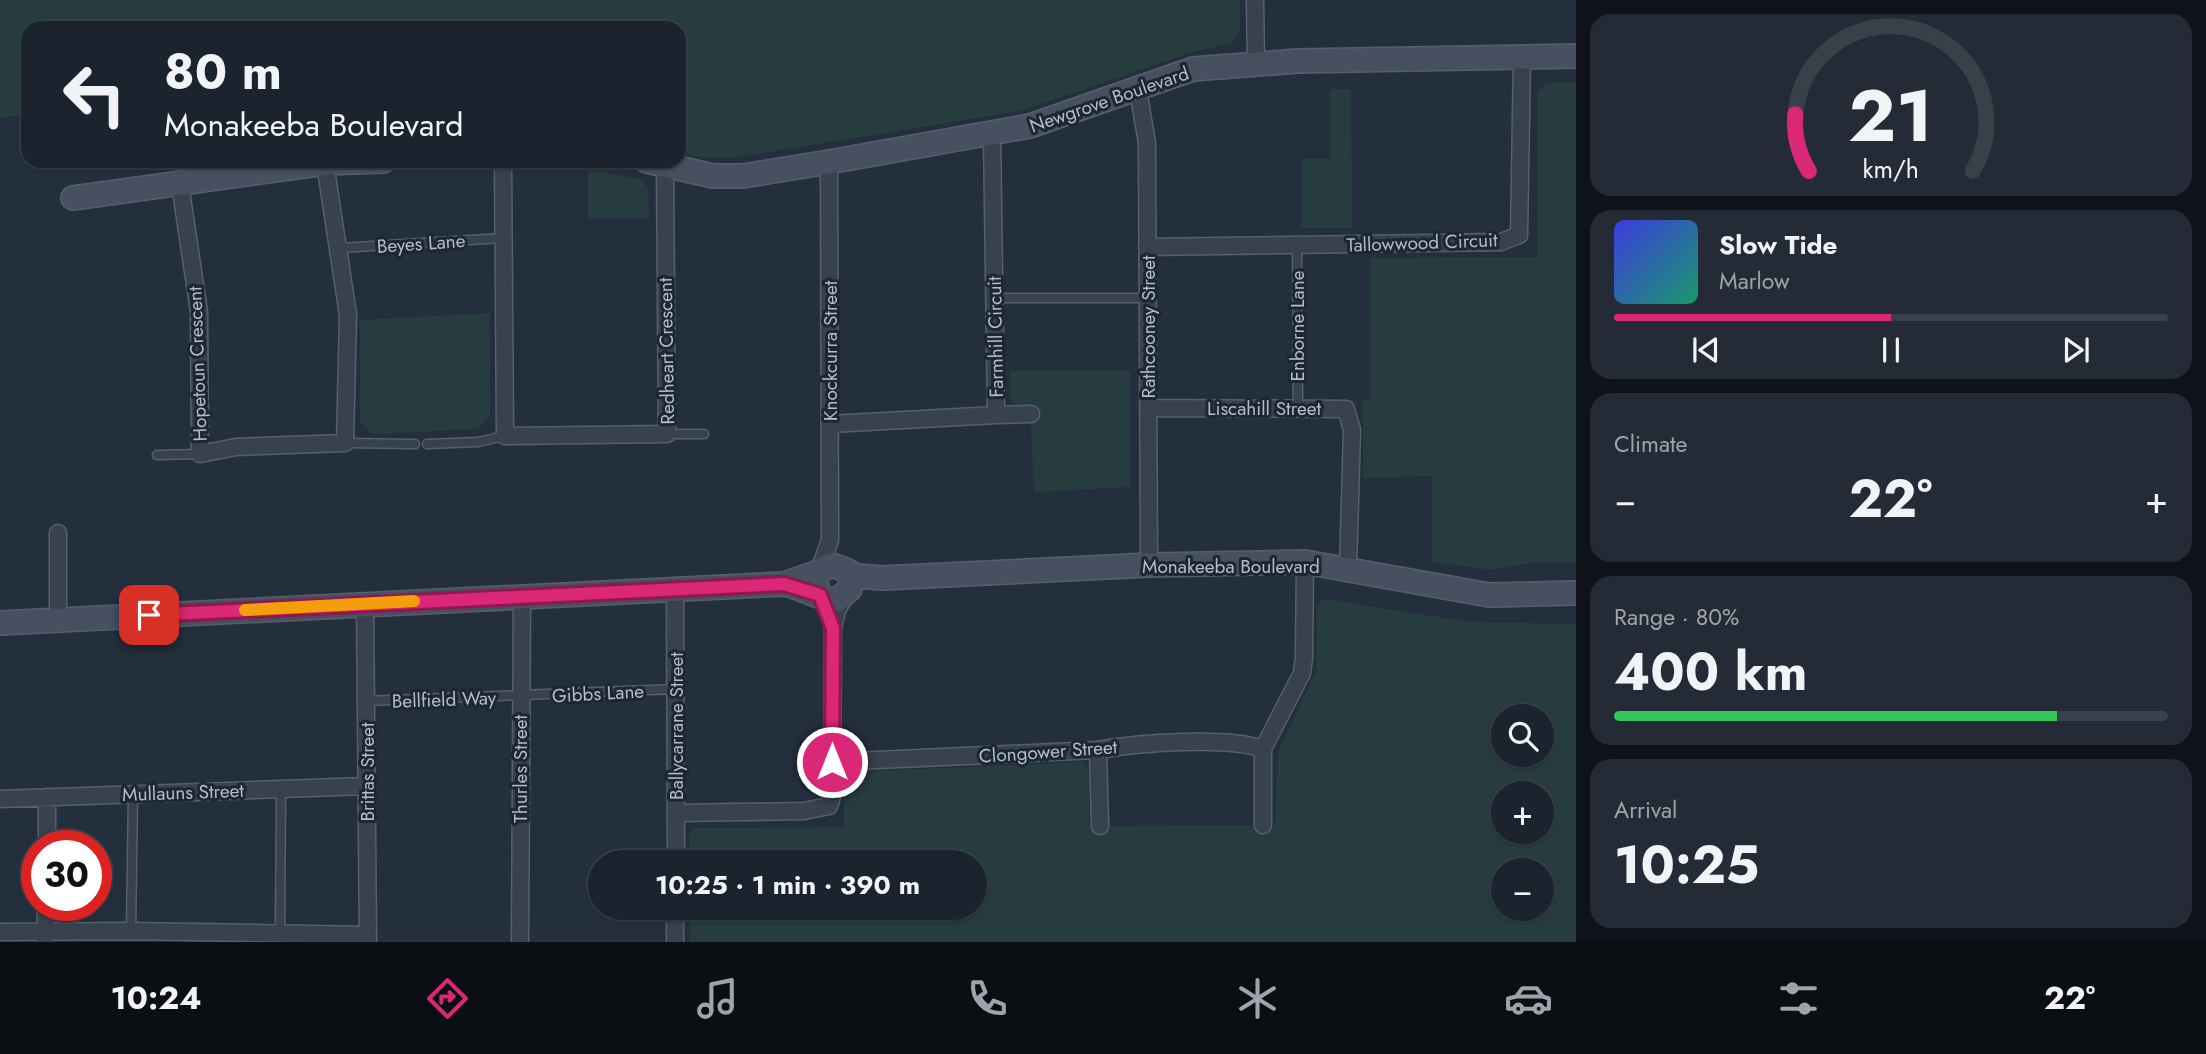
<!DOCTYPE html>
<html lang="en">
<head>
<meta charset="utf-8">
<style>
	body { margin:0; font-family:Jost,sans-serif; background:#242b36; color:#f1f3f6; height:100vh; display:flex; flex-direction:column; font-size:26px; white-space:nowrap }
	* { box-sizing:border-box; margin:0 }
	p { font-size:23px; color:#a0a4aa }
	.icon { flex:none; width:38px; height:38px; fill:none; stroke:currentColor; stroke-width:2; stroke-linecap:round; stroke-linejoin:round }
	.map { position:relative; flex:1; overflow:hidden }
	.side { display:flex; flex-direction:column; gap:14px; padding:14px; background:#0f1319; width:630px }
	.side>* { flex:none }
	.hud { position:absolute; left:21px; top:21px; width:665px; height:147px; border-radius:21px; box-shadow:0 2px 5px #0004,0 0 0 2px #39404a; background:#1b232e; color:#f1f3f6; overflow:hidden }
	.fabs { position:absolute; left:1491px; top:704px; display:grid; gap:14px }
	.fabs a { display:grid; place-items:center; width:63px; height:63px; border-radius:50%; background:#1b232e; box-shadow:0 2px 5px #0004,0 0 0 2px #39404a; font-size:35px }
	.speed { position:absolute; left:21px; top:830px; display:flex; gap:14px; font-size:35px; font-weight:700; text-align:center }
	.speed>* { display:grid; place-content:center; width:91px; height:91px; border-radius:50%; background:#1b232e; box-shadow:0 2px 5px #0004,0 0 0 2px #39404a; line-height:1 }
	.speed .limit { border:10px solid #d22; background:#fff; color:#111 }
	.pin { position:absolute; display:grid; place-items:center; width:60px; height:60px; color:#fff; margin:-30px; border-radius:14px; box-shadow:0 4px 10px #0006 }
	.me { position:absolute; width:77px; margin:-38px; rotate:0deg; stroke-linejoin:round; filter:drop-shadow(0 0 5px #0008) }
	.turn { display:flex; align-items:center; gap:24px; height:147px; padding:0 28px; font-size:32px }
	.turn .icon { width:91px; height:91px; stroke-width:2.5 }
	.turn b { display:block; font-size:49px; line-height:60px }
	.big { font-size:52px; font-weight:700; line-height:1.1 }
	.side .tile { flex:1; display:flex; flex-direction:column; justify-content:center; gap:10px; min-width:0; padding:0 24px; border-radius:21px; background:#242b36 }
	.side .dial { align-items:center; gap:0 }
	.dial svg { height:182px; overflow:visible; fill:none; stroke:#39404a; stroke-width:7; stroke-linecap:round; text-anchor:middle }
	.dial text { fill:#f1f3f6; stroke:none }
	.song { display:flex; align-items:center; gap:21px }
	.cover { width:84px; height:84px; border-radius:10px; background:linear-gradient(135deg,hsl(240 70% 55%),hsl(160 70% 35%)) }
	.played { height:7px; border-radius:4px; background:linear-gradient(90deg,#db2777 50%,#39404a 50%) }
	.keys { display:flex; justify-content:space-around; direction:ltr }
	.heat { display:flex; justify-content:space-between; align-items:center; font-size:38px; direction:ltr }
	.charge { height:10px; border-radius:5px; background:linear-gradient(90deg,#34c759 80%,#39404a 0) }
	.trip { position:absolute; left:588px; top:850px; width:399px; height:70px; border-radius:35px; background:#1b232e; box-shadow:0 2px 5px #0004,0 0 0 2px #39404a; font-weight:700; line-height:70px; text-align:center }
	.menu { display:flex; height:112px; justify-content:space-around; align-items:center; background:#0b0e12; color:#a0a4aa }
	.menu .icon { width:49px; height:49px }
	.menu .current { color:#db2777 }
	.menu b { font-size:32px; color:#f1f3f6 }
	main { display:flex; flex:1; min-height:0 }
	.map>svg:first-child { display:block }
	.green { fill:#263c3f; fill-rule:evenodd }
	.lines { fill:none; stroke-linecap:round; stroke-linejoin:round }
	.lane-casing { stroke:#565f6c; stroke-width:11 }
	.street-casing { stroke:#565f6c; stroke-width:19 }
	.secondary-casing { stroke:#565f6c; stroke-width:26 }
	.lane { stroke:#38414e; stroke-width:8 }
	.street { stroke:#38414e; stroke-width:16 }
	.secondary { stroke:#465061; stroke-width:23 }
	.route-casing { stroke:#8e194d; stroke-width:18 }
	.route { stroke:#db2777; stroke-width:12 }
	.slow { stroke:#f59e0b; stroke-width:12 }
	.labels { text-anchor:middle; stroke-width:6; stroke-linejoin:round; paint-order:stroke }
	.street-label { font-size:19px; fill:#b4bcc9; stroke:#1d2633 }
</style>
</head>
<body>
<main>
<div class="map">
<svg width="1576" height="942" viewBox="0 0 1576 942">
	<rect width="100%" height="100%" fill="#242f3e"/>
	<!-- green -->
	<path class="green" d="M0,0H1240V31L1232,43L1196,51L1020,111L738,157L705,158L679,153V28H28V114L0,118Z
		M1576,82V562H1536L1492,570L1432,562V476L1363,478V400L1371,399L1370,258L1537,257V92L1546,83Z
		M1330,89H1351L1352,228H1301V159H1330Z
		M588,169L642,180L648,188L649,218H588Z
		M490,313V416L477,429L373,434L360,421V320Z
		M1010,371H1130V487L1034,492L1030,405H1017L1010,399Z
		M1323,599L1471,622L1576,624V942H690V908H975V863H689V834L696,828L844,827V779L850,772L1082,762L1089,769V826L1275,825L1278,751L1316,671L1317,604ZM1503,716H1542V754H1503ZM1503,793H1542V831H1503ZM1503,870H1542V908H1503Z"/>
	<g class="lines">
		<defs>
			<path id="lane" d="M1297,245L1298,408
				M340,248L503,238
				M994,298H1148
				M667,434H704
				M345,443L415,444
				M427,444L478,442L505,436
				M157,455L200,454
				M366,701L676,689
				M131,931L133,794
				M280,934L281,789"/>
			<path id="street" d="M1255,0L1256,64
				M1138,90L1147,143L1149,565
				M503,161L505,436L667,434L665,166
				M180,184L199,312L200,454L236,447L345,443L348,315L325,163
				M1147,247L1501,242L1519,235L1522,57
				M1148,408L1346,409L1352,430L1348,568
				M996,415L1031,414
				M830,424L996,415L992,134
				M58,533V620
				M819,571L830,540L829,162
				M675,589L676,863
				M365,603L368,942
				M1098,750L1100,826
				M833,762L1098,750C1137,743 1228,736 1263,749
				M0,799L367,786
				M676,813L804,811L829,806L832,797L833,628L837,610L846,595
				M1263,825V749L1302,673L1304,658L1305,562
				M47,845V797
				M0,932L131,931L368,935
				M45,942L46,905
				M520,942L522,596
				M675,942V908"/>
			<path id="secondary" d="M647,161L713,176H743L829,162L1030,126L1193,69L1298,61L1576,56
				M73,198L325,163L383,161
				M846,570L856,576L883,578L1149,565L1305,562L1489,595L1576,593
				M784,584C800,587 822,600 837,600L850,589L851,579L846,570L832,565L819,571L815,581L820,595
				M0,623L784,584L819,572"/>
		</defs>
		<!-- lane casing -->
		<use href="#lane" class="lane-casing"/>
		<!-- street casing -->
		<use href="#street" class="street-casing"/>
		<!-- secondary casing -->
		<use href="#secondary" class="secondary-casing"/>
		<!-- lane -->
		<use href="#lane" class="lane"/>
		<!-- street -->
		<use href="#street" class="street"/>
		<!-- secondary -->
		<use href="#secondary" class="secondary"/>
	</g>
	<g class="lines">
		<defs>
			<path id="route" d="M149,615L784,584L820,595L833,628L832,762"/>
		</defs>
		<!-- route casing -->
		<use href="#route" class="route-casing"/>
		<!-- route -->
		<use href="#route" class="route"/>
		<!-- slow -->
		<path class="slow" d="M245,610L414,601"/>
	</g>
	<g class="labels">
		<!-- street labels -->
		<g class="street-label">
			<text transform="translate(1109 99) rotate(-19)" y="7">Newgrove Boulevard</text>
			<text transform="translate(1422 242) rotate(-2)" y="7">Tallowwood Circuit</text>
			<text transform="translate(421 243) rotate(-4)" y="7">Beyes Lane</text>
			<text transform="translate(1297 326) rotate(-90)" y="7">Enborne Lane</text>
			<text transform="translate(1148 327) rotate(-90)" y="7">Rathcooney Street</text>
			<text transform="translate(995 337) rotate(-91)" y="7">Farmhill Circuit</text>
			<text transform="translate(666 351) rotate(-91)" y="7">Redheart Crescent</text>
			<text transform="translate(830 351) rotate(-90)" y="7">Knockcurra Street</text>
			<text transform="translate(197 364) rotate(-92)" y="7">Hopetoun Crescent</text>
			<text x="1264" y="415">Liscahill Street</text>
			<text x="1231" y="573">Monakeeba Boulevard</text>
			<text transform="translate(598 693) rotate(-3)" y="7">Gibbs Lane</text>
			<text transform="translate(444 699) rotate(-2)" y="7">Bellfield Way</text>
			<text transform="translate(676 726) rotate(-90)" y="7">Ballycarrane Street</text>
			<text transform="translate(1048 751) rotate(-4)" y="7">Clongower Street</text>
			<text transform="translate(520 769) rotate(-90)" y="7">Thurles Street</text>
			<text transform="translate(367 772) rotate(-90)" y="7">Brittas Street</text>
			<text transform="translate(183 792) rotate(-2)" y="7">Mullauns Street</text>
		</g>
	</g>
</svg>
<div class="fabs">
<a><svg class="icon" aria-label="search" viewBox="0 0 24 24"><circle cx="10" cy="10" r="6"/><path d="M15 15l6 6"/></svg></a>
<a>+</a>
<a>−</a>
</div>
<div class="speed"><div class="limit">30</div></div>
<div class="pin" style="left:149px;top:615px;background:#d93025"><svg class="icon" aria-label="arrive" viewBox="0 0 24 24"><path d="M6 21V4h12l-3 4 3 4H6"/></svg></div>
<svg class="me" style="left:832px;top:762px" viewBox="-20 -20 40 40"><circle r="17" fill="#db2777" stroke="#fff" stroke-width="3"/><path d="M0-11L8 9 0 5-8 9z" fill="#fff"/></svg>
<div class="trip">10:25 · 1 min · 390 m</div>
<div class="hud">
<div class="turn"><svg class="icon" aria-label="left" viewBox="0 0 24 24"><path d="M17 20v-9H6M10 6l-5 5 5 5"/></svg><div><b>80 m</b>Monakeeba Boulevard</div></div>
</div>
</div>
<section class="side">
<div class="tile dial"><svg viewBox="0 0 100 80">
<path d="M14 69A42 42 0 1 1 86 69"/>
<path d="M14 69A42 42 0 0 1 8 44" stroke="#db2777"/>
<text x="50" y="56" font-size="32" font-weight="700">21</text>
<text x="50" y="72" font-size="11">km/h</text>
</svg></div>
<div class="tile">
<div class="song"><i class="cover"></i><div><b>Slow Tide</b><p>Marlow</p></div></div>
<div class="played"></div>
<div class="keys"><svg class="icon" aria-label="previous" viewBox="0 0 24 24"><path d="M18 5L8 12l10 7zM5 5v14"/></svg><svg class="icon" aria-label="pause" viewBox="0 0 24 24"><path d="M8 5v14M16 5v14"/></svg><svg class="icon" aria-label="next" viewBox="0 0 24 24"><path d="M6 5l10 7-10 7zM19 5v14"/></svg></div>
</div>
<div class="tile"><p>Climate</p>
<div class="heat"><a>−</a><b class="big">22°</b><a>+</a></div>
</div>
<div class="tile"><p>Range · 80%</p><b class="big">400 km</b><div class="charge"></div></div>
<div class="tile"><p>Arrival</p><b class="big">10:25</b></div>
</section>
</main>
<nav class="menu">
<b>10:24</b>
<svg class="icon current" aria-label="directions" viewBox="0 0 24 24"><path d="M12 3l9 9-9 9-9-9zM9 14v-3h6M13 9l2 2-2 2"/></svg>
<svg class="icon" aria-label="music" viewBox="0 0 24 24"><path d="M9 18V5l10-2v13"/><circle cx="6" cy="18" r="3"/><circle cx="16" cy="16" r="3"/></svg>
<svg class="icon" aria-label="phone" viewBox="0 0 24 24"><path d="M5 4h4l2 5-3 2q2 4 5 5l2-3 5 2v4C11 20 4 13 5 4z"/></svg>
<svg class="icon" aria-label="climate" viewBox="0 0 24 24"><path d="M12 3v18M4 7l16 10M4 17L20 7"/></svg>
<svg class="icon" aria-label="car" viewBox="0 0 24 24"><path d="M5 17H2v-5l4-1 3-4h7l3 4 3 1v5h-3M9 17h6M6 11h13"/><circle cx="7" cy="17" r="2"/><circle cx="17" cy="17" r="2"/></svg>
<svg class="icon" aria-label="filters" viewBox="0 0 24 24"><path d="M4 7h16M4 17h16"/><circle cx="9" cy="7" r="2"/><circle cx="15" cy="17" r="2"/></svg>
<b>22°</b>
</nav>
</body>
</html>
